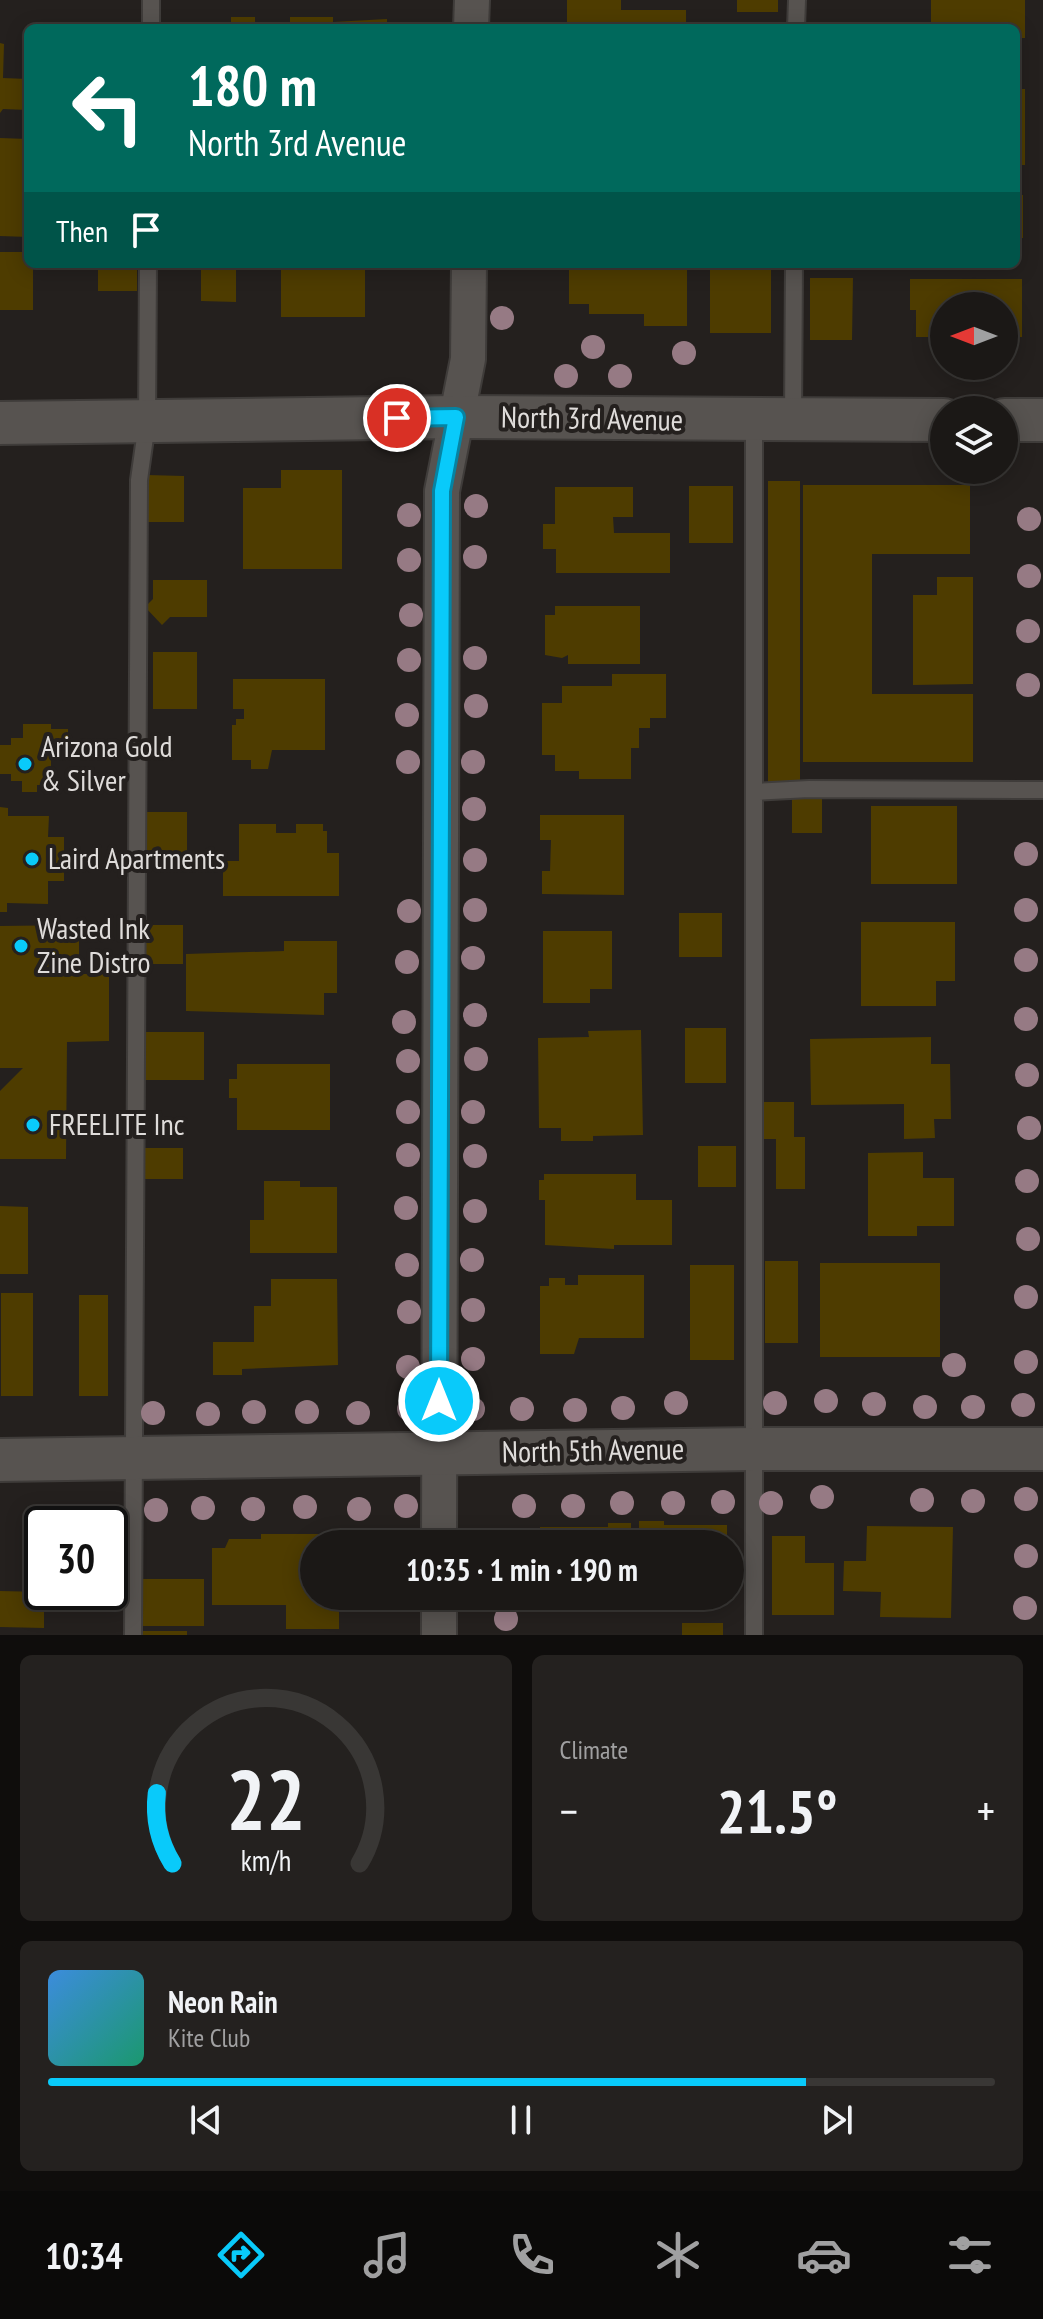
<!DOCTYPE html>
<html lang="en">
<head>
<meta charset="utf-8">
<style>
	body { margin:0; font-family:"PT Sans Narrow",sans-serif; background:#24211f; color:#f1f3f6; height:100vh; display:flex; flex-direction:column; font-size:30px; white-space:nowrap }
	* { box-sizing:border-box; margin:0 }
	p { font-size:26px; color:#a0a0a1 }
	.icon { flex:none; width:44px; height:44px; fill:none; stroke:currentColor; stroke-width:2; stroke-linecap:round; stroke-linejoin:round }
	.map { position:relative; height:1635px; overflow:hidden }
	.side { display:flex; flex-direction:column; gap:20px; padding:20px; background:#0f0d0c; flex:1 }
	.side>* { flex:none }
	.guide { position:absolute; left:24px; top:24px; width:996px; height:244px; border-radius:12px; box-shadow:0 4px 20px #0003,0 0 0 2px #393735; background:#00695c; color:#fff; overflow:hidden }
	.needle { width:52px; rotate:270deg }
	.buttons { position:absolute; left:930px; top:292px; display:grid; gap:16px }
	.buttons a { display:grid; place-items:center; width:88px; height:88px; border-radius:50%; background:#1b1816; box-shadow:0 4px 20px #0003,0 0 0 2px #393735; font-size:40px }
	.speed { position:absolute; left:24px; top:1506px; display:flex; gap:16px; font-size:40px; font-weight:700; text-align:center }
	.speed>* { display:grid; place-content:center; width:104px; height:104px; border-radius:50%; background:#1b1816; box-shadow:0 4px 20px #0003,0 0 0 2px #393735; line-height:1 }
	.speed .limit { border:4px solid #111; border-radius:12px; background:#fff; color:#111 }
	.pin { position:absolute; display:grid; place-items:center; width:68px; height:68px; color:#fff; margin:-34px; border:4px solid #fff; border-radius:50%; box-shadow:0 2px 8px #0007 }
	.me { position:absolute; width:88px; margin:-44px; rotate:0deg; stroke-linejoin:round; filter:drop-shadow(0 0 6px #0008) }
	.turn { display:flex; align-items:center; gap:28px; height:168px; padding:0 32px; font-size:36px }
	.turn .icon { width:104px; height:104px; stroke-width:2.5 }
	.turn b { display:block; font-size:56px; line-height:68px }
	.then { display:flex; align-items:center; height:76px; padding:0 32px; background:#0003; gap:16px; font-size:30px }
	.big { font-size:60px; font-weight:700; line-height:1.1 }
	.side .card { flex:1; display:flex; flex-direction:column; justify-content:center; gap:12px; min-width:0; padding:0 28px; border-radius:12px; background:#24211f }
	.side .dial { align-items:center; gap:0 }
	.dial svg { height:208px; overflow:visible; fill:none; stroke:#393735; stroke-width:7; stroke-linecap:round; text-anchor:middle }
	.dial text { fill:#f1f3f6; stroke:none }
	.song { display:flex; align-items:center; gap:24px }
	.cover { width:96px; height:96px; border-radius:12px; background:linear-gradient(135deg,hsl(210 70% 55%),hsl(160 70% 35%)) }
	.played { height:8px; border-radius:4px; background:linear-gradient(90deg,#09cafa 80%,#393735 80%) }
	.keys { display:flex; justify-content:space-around; direction:ltr }
	.heat { display:flex; justify-content:space-between; align-items:center; font-size:44px; direction:ltr }
	.side .tiles { flex:1; display:grid; gap:20px; grid-template-columns:1fr 1fr }
	.card:last-child { grid-column:span 2 }
	.trip { position:absolute; left:300px; top:1530px; width:444px; height:80px; border-radius:40px; background:#1b1816; box-shadow:0 4px 20px #0003,0 0 0 2px #393735; font-weight:700; line-height:80px; text-align:center }
	.tab-bar { display:flex; height:128px; justify-content:space-around; align-items:center; background:#0b0a09; color:#a0a0a1 }
	.tab-bar .icon { width:56px; height:56px }
	.tab-bar .selected { color:#09cafa }
	.tab-bar b { font-size:36px; color:#f1f3f6 }
	.map>svg:first-child { display:block }
	.building { fill:#4e3c00 }
	.lines { fill:none; stroke-linecap:round; stroke-linejoin:round }
	.service-casing { stroke:#3f3c3a; stroke-width:20 }
	.minor-casing { stroke:#3f3c3a; stroke-width:38 }
	.tertiary-casing { stroke:#3f3c3a; stroke-width:46 }
	.service { stroke:#575350; stroke-width:16 }
	.minor { stroke:#575350; stroke-width:34 }
	.tertiary { stroke:#575350; stroke-width:42 }
	.tree { fill:#967a84 }
	.route-casing { stroke:#0683a2; stroke-width:20 }
	.route { stroke:#09cafa; stroke-width:14 }
	.poi-dot { fill:#09cafa; stroke:#24201e; stroke-width:3 }
	.labels { text-anchor:middle; stroke-width:8; stroke-linejoin:round; paint-order:stroke }
	.street-label { font-size:30px; fill:#dfdcda; stroke:#24201e }
	.poi-label { font-size:30px; fill:#dfdcda; stroke:#24201e; text-anchor:start }
</style>
</head>
<body>
<div class="map">
<svg width="1043" height="1635" viewBox="0 0 1043 1635">
	<rect width="100%" height="100%" fill="#24201e"/>
	<!-- building -->
	<path class="building" d="M567,0H621V10H686V28H567Z
		M737,0H778V12H737Z
		M931,0H1025V38H1016V28H931Z
		M231,17H255V23H290V17H333V22L387,19V28H220V22H231Z
		M0,43L4,44L3,78L28,79V110L3,109L0,113Z
		M1016,89H1025V165H1016Z
		M0,138L28,139V237L0,236Z
		M1016,195H1023V238H1016Z
		M0,252H28V264H33V310H0Z
		M98,264H137V291H98Z
		M281,264H365V317H281Z
		M569,264H687V326H644V314H589V304H569Z
		M710,265H771V333H710Z
		M201,268L236,269V302L201,301Z
		M810,278H853L852,340H810Z
		M910,279H1022V337H1004V306H944V337H916V310H910Z
		M281,470H342V569H243V488H281Z
		M147,475L184,476V522H147Z
		M768,481H800V783H768Z
		M803,485H970V554H872V694H973V762H803Z
		M689,486H733V543H689Z
		M555,487H633V517H613L614,533H670V573H556V549H543V524H555Z
		M937,577H973V684L913,685V595H937Z
		M153,580H207V617H170L162,625L145,607L153,599Z
		M555,606H640V664H568V655L562,658L545,655V615H555Z
		M153,652H197V709H153Z
		M612,674H666V718H650V728H639V748H631V779H579V771H555V755H542V703H562V686H612Z
		M233,679H325V750H272L268,769H251V760H232V725H236V719H244V709H233Z
		M23,724H51V729H68V754L51,753V785H37V792H22V781H11V774H0V745H11V738H23Z
		M792,797H822V833H792Z
		M871,806H957V884H871Z
		M0,807L8,808V816H49L48,837H64V881H48V904L7,903V912H0Z
		M142,812H187V856H142Z
		M540,815H624V895L542,894V871H550L551,840H540Z
		M239,824H276V833H296V824H323V831H327V853H339V896H223V861H239Z
		M679,913H722V957H679Z
		M861,922H955V981H936V1006H861Z
		M79,925V974H109V1041L67,1042L66,1159H0V1091L23,1068H0V926Z
		M141,925H183V964H141Z
		M543,931H612V989H590V1003H543Z
		M284,941H337V993H324V1015L186,1011V954L284,951Z
		M685,1028H726V1083H685Z
		M641,1030L643,1135L593,1136V1141H561V1128H539L538,1038L589,1037L588,1031Z
		M145,1032H204V1080H145Z
		M931,1037V1064H950L951,1119H934L935,1138L904,1139V1104L811,1105L810,1039Z
		M237,1064H330V1130H237V1098H229V1079H237Z
		M760,1102H794V1137H805V1189H776V1139H760Z
		M698,1146H736V1187H698Z
		M144,1148H183V1179H144Z
		M923,1152V1178H954V1226H917V1236H868V1153Z
		M544,1174H636V1200H672V1245H614V1249L545,1245V1200H539V1180H544Z
		M264,1181H300V1187H337V1253H250V1220H264Z
		M0,1206L28,1207V1274H0Z
		M765,1261H798V1343H765Z
		M820,1263H940V1357H820Z
		M690,1265H734V1360H690Z
		M578,1275H644V1338H579L574,1354H540V1286H549V1278H565V1285H578Z
		M271,1279H337L338,1365L242,1369V1375H213V1342H254V1306H271Z
		M1,1293H33V1396H1Z
		M79,1295H108V1396H79Z
		M639,1521H664V1525H727V1544H639Z
		M608,1523H631V1544H540V1527H608Z
		M867,1526L953,1527L951,1618L880,1617L881,1592L843,1591L844,1561H866Z
		M261,1534H339V1544H314V1596H339V1629H286V1605H212V1548H225L229,1539H261Z
		M772,1536H805V1563H834V1615H772Z
		M34,1544H42V1587H34Z
		M139,1579H204V1626H139Z
		M0,1591L44,1592V1628L0,1627Z
		M540,1596H588V1609H540Z
		M680,1596H727V1605H680Z
		M682,1623H723V1635H682Z
		M141,1631H187V1635H141Z"/>
	<g class="lines">
		<defs>
			<path id="service" d="M151,28V0
				M796,28L797,0
				M793,418L794,264
				M754,422V1635
				M754,792L809,789L1043,790
				M133,1635L139,480L147,423L148,264"/>
			<path id="minor" d="M471,28L472,0
				M439,1544L442,491L468,359L469,264
				M439,1635V1596"/>
			<path id="tertiary" d="M1004,420H1043
				M0,423L456,417L944,420
				M0,1460L753,1449H1043"/>
		</defs>
		<!-- service casing -->
		<use href="#service" class="service-casing"/>
		<!-- minor casing -->
		<use href="#minor" class="minor-casing"/>
		<!-- tertiary casing -->
		<use href="#tertiary" class="tertiary-casing"/>
		<!-- service -->
		<use href="#service" class="service"/>
		<!-- minor -->
		<use href="#minor" class="minor"/>
		<!-- tertiary -->
		<use href="#tertiary" class="tertiary"/>
	</g>
	<!-- trees -->
	<g class="tree">
		<circle cx="502" cy="318" r="12"/>
		<circle cx="593" cy="347" r="12"/>
		<circle cx="684" cy="353" r="12"/>
		<circle cx="566" cy="376" r="12"/>
		<circle cx="620" cy="376" r="12"/>
		<circle cx="476" cy="506" r="12"/>
		<circle cx="409" cy="515" r="12"/>
		<circle cx="1029" cy="519" r="12"/>
		<circle cx="475" cy="557" r="12"/>
		<circle cx="409" cy="560" r="12"/>
		<circle cx="1029" cy="576" r="12"/>
		<circle cx="411" cy="615" r="12"/>
		<circle cx="1028" cy="631" r="12"/>
		<circle cx="475" cy="658" r="12"/>
		<circle cx="409" cy="660" r="12"/>
		<circle cx="1028" cy="685" r="12"/>
		<circle cx="476" cy="706" r="12"/>
		<circle cx="407" cy="715" r="12"/>
		<circle cx="408" cy="762" r="12"/>
		<circle cx="473" cy="762" r="12"/>
		<circle cx="474" cy="809" r="12"/>
		<circle cx="1026" cy="854" r="12"/>
		<circle cx="475" cy="860" r="12"/>
		<circle cx="475" cy="910" r="12"/>
		<circle cx="1026" cy="910" r="12"/>
		<circle cx="409" cy="911" r="12"/>
		<circle cx="473" cy="958" r="12"/>
		<circle cx="1026" cy="960" r="12"/>
		<circle cx="407" cy="962" r="12"/>
		<circle cx="475" cy="1015" r="12"/>
		<circle cx="1026" cy="1019" r="12"/>
		<circle cx="404" cy="1022" r="12"/>
		<circle cx="476" cy="1059" r="12"/>
		<circle cx="408" cy="1061" r="12"/>
		<circle cx="1027" cy="1075" r="12"/>
		<circle cx="408" cy="1112" r="12"/>
		<circle cx="473" cy="1112" r="12"/>
		<circle cx="1029" cy="1128" r="12"/>
		<circle cx="408" cy="1155" r="12"/>
		<circle cx="475" cy="1156" r="12"/>
		<circle cx="1027" cy="1181" r="12"/>
		<circle cx="406" cy="1208" r="12"/>
		<circle cx="475" cy="1211" r="12"/>
		<circle cx="1028" cy="1239" r="12"/>
		<circle cx="472" cy="1260" r="12"/>
		<circle cx="407" cy="1265" r="12"/>
		<circle cx="1026" cy="1297" r="12"/>
		<circle cx="473" cy="1310" r="12"/>
		<circle cx="409" cy="1312" r="12"/>
		<circle cx="473" cy="1359" r="12"/>
		<circle cx="1026" cy="1362" r="12"/>
		<circle cx="954" cy="1365" r="12"/>
		<circle cx="408" cy="1367" r="12"/>
		<circle cx="826" cy="1401" r="12"/>
		<circle cx="676" cy="1403" r="12"/>
		<circle cx="775" cy="1403" r="12"/>
		<circle cx="874" cy="1404" r="12"/>
		<circle cx="1023" cy="1405" r="12"/>
		<circle cx="925" cy="1407" r="12"/>
		<circle cx="973" cy="1407" r="12"/>
		<circle cx="623" cy="1408" r="12"/>
		<circle cx="409" cy="1409" r="12"/>
		<circle cx="473" cy="1409" r="12"/>
		<circle cx="522" cy="1409" r="12"/>
		<circle cx="575" cy="1410" r="12"/>
		<circle cx="254" cy="1412" r="12"/>
		<circle cx="307" cy="1412" r="12"/>
		<circle cx="153" cy="1413" r="12"/>
		<circle cx="358" cy="1413" r="12"/>
		<circle cx="208" cy="1414" r="12"/>
		<circle cx="822" cy="1497" r="12"/>
		<circle cx="1026" cy="1499" r="12"/>
		<circle cx="922" cy="1500" r="12"/>
		<circle cx="973" cy="1501" r="12"/>
		<circle cx="723" cy="1502" r="12"/>
		<circle cx="622" cy="1503" r="12"/>
		<circle cx="673" cy="1503" r="12"/>
		<circle cx="771" cy="1503" r="12"/>
		<circle cx="406" cy="1506" r="12"/>
		<circle cx="524" cy="1506" r="12"/>
		<circle cx="573" cy="1506" r="12"/>
		<circle cx="305" cy="1507" r="12"/>
		<circle cx="203" cy="1508" r="12"/>
		<circle cx="253" cy="1509" r="12"/>
		<circle cx="359" cy="1509" r="12"/>
		<circle cx="156" cy="1510" r="12"/>
		<circle cx="1026" cy="1556" r="12"/>
		<circle cx="1025" cy="1608" r="12"/>
		<circle cx="506" cy="1619" r="12"/>
	</g>
	<g class="lines">
		<defs>
			<path id="route" d="M397,418L456,417L442,491L439,1401"/>
		</defs>
		<!-- route casing -->
		<use href="#route" class="route-casing"/>
		<!-- route -->
		<use href="#route" class="route"/>
	</g>
	<!-- markers -->
	<g class="poi-dot">
		<circle cx="25" cy="764" r="8"/>
		<circle cx="32" cy="859" r="8"/>
		<circle cx="21" cy="946" r="8"/>
		<circle cx="33" cy="1125" r="8"/>
	</g>
	<g class="labels">
		<!-- street labels -->
		<g class="street-label">
			<text transform="translate(592 419) rotate(1)" y="10">North 3rd Avenue</text>
			<text transform="translate(593 1451) rotate(-1)" y="10">North 5th Avenue</text>
		</g>
		<!-- poi labels -->
		<g class="poi-label">
			<text x="41" y="757">Arizona Gold<tspan x="41" dy="34">&amp; Silver</tspan></text>
			<text x="48" y="869">Laird Apartments</text>
			<text x="37" y="939">Wasted Ink<tspan x="37" dy="34">Zine Distro</tspan></text>
			<text x="49" y="1135">FREELITE Inc</text>
		</g>
	</g>
</svg>
<div class="buttons">
<a><svg class="needle" viewBox="-14 -14 28 28"><path d="M0-13l5 13h-10z" fill="#e53935"/><path d="M0 13l5-13h-10z" fill="#a0a0a1"/></svg></a>
<a><svg class="icon" aria-label="layers" viewBox="0 0 24 24"><path d="M12 4l9 5-9 5-9-5zM3 14l9 5 9-5"/></svg></a>
</div>
<div class="speed"><div class="limit">30</div></div>
<div class="pin" style="left:397px;top:418px;background:#d93025"><svg class="icon" aria-label="arrive" viewBox="0 0 24 24"><path d="M6 21V4h12l-3 4 3 4H6"/></svg></div>
<svg class="me" style="left:439px;top:1401px" viewBox="-20 -20 40 40"><circle r="17" fill="#09cafa" stroke="#fff" stroke-width="3"/><path d="M0-11L8 9 0 5-8 9z" fill="#fff"/></svg>
<div class="trip">10:35 · 1 min · 190 m</div>
<div class="guide">
<div class="turn"><svg class="icon" aria-label="left" viewBox="0 0 24 24"><path d="M17 20v-9H6M10 6l-5 5 5 5"/></svg><div><b>180 m</b>North 3rd Avenue</div></div>
<div class="then">Then<svg class="icon" aria-label="arrive" viewBox="0 0 24 24"><path d="M6 21V4h12l-3 4 3 4H6"/></svg></div>
</div>
</div>
<section class="side">
<div class="tiles">
<div class="card dial"><svg viewBox="0 0 100 80">
<path d="M14 69A42 42 0 1 1 86 69"/>
<path d="M14 69A42 42 0 0 1 8 42" stroke="#09cafa"/>
<text x="50" y="56" font-size="32" font-weight="700">22</text>
<text x="50" y="72" font-size="11">km/h</text>
</svg></div>
<div class="card"><p>Climate</p>
<div class="heat"><a>−</a><b class="big">21.5°</b><a>+</a></div>
</div>
<div class="card">
<div class="song"><i class="cover"></i><div><b>Neon Rain</b><p>Kite Club</p></div></div>
<div class="played"></div>
<div class="keys"><svg class="icon" aria-label="previous" viewBox="0 0 24 24"><path d="M18 5L8 12l10 7zM5 5v14"/></svg><svg class="icon" aria-label="pause" viewBox="0 0 24 24"><path d="M8 5v14M16 5v14"/></svg><svg class="icon" aria-label="next" viewBox="0 0 24 24"><path d="M6 5l10 7-10 7zM19 5v14"/></svg></div>
</div>
</div>
</section>
<nav class="tab-bar">
<b>10:34</b>
<svg class="icon selected" aria-label="directions" viewBox="0 0 24 24"><path d="M12 3l9 9-9 9-9-9zM9 14v-3h6M13 9l2 2-2 2"/></svg>
<svg class="icon" aria-label="music" viewBox="0 0 24 24"><path d="M9 18V5l10-2v13"/><circle cx="6" cy="18" r="3"/><circle cx="16" cy="16" r="3"/></svg>
<svg class="icon" aria-label="phone" viewBox="0 0 24 24"><path d="M5 4h4l2 5-3 2q2 4 5 5l2-3 5 2v4C11 20 4 13 5 4z"/></svg>
<svg class="icon" aria-label="climate" viewBox="0 0 24 24"><path d="M12 3v18M4 7l16 10M4 17L20 7"/></svg>
<svg class="icon" aria-label="car" viewBox="0 0 24 24"><path d="M5 17H2v-5l4-1 3-4h7l3 4 3 1v5h-3M9 17h6M6 11h13"/><circle cx="7" cy="17" r="2"/><circle cx="17" cy="17" r="2"/></svg>
<svg class="icon" aria-label="filters" viewBox="0 0 24 24"><path d="M4 7h16M4 17h16"/><circle cx="9" cy="7" r="2"/><circle cx="15" cy="17" r="2"/></svg>
</nav>
</body>
</html>
